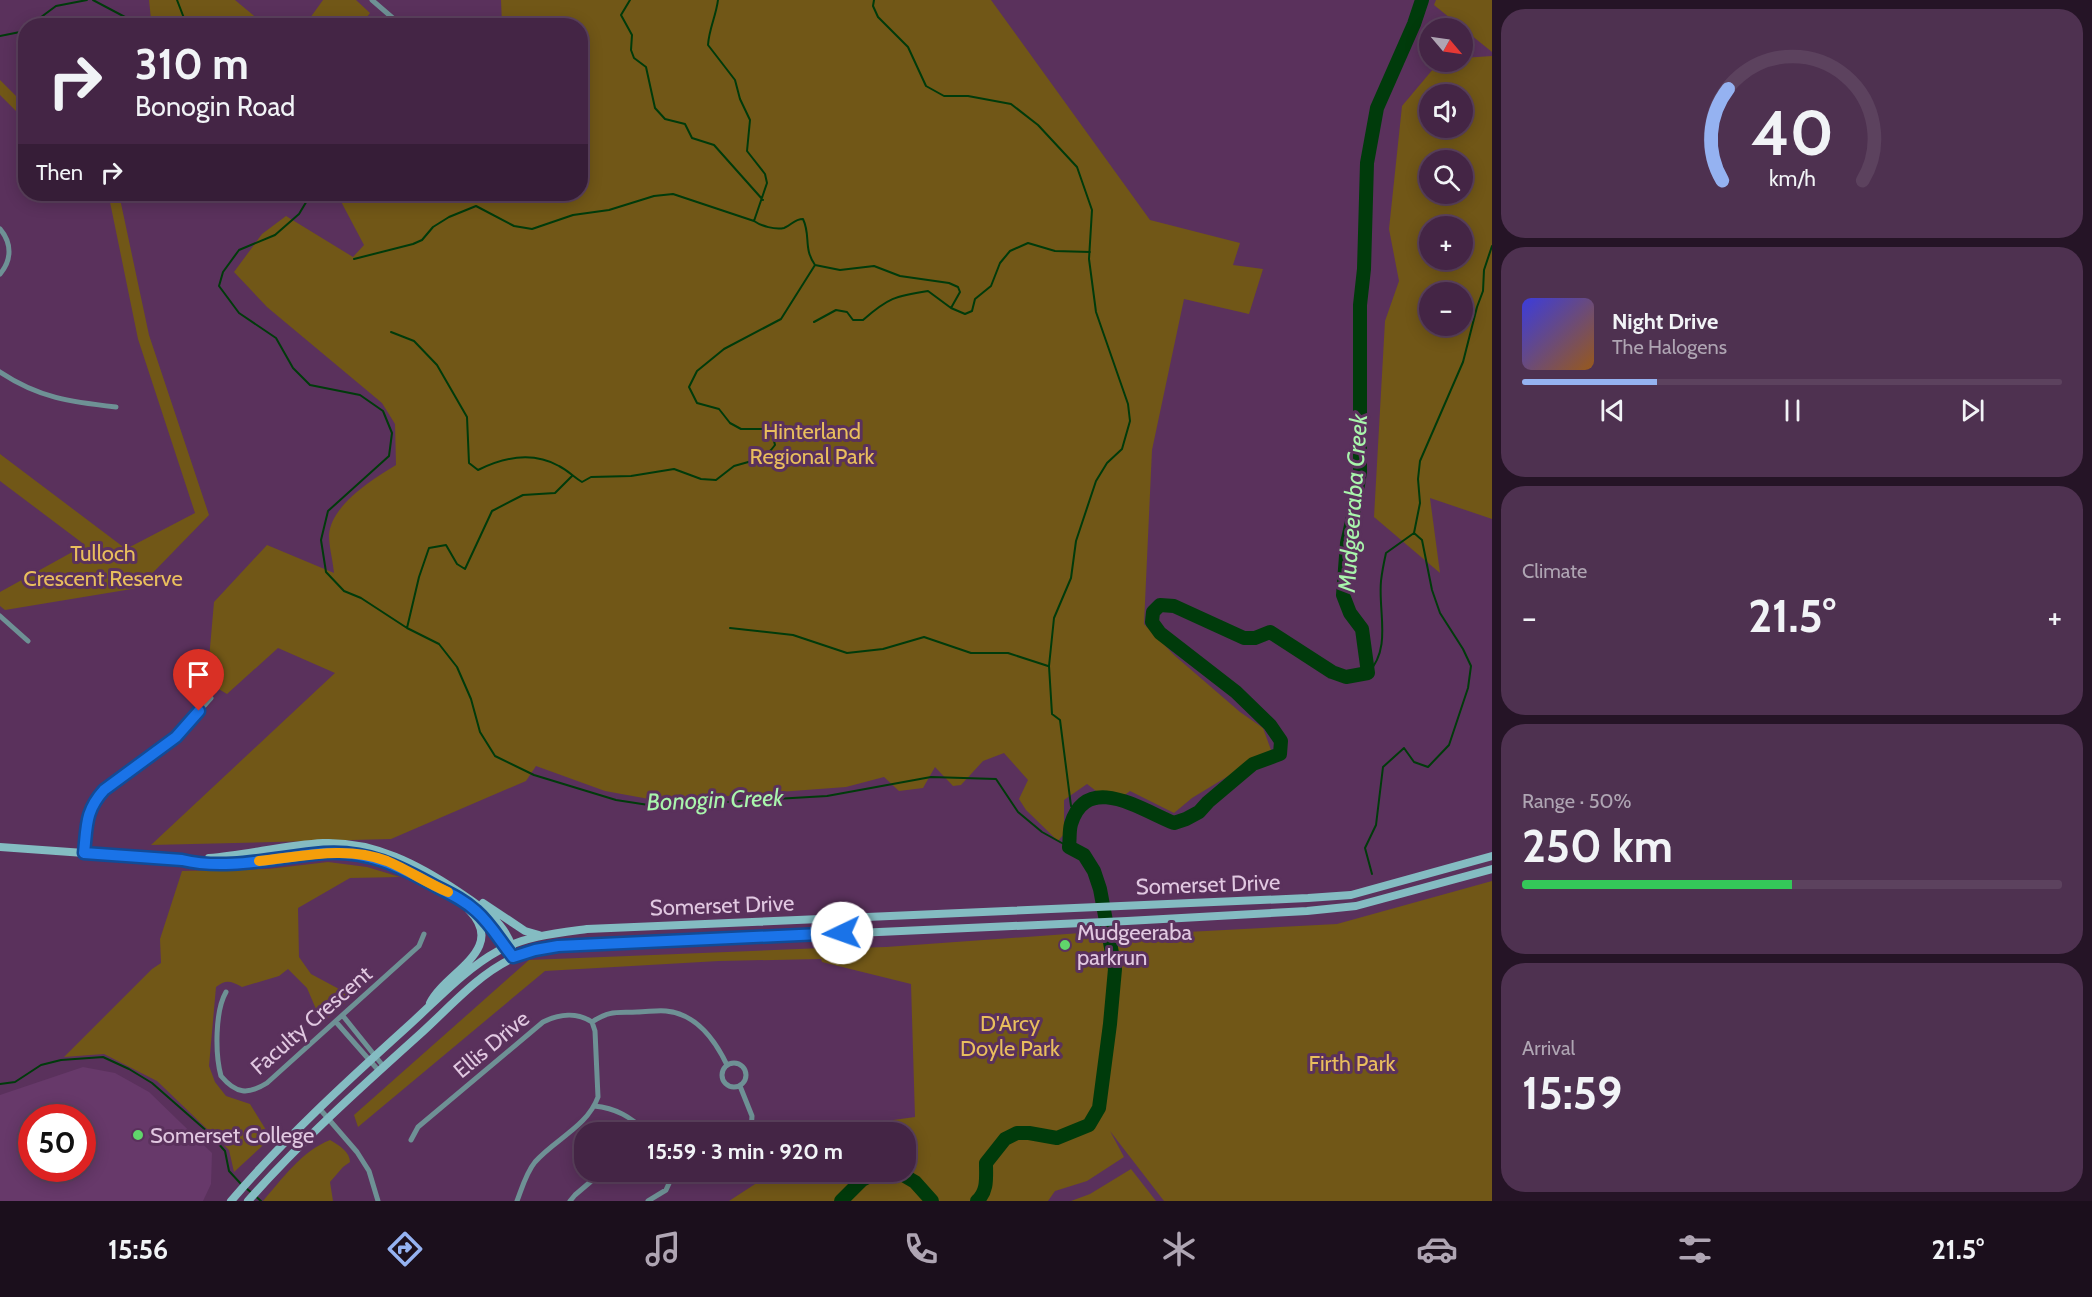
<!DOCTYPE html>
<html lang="en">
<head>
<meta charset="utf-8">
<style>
	body { margin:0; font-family:Cabin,sans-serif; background:#4e3150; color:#f1f3f6; height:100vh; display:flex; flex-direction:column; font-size:22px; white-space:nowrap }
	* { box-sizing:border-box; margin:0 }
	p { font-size:20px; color:#afa5b3 }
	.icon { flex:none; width:33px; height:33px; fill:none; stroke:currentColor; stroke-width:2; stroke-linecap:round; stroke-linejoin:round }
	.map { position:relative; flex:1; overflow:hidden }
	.details { display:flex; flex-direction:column; gap:9px; padding:9px; background:#251426; width:600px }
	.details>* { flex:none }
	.banner { position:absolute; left:18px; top:18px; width:570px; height:183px; border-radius:24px; box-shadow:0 3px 15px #0003,0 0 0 2px #5c425e; background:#442545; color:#f1f3f6; overflow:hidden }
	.needle { width:39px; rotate:119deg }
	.fabs { position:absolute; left:1419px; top:18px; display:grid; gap:12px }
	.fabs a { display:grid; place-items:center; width:54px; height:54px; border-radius:50%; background:#442545; box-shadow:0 3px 15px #0003,0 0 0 2px #5c425e; font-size:30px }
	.speed { position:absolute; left:18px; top:1104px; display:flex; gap:12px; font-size:30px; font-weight:700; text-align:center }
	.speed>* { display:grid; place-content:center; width:78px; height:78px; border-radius:50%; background:#442545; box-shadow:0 3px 15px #0003,0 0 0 2px #5c425e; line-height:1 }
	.speed .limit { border:9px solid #d22; background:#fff; color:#111 }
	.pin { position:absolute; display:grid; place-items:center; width:51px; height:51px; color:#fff; margin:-62px -26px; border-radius:50% 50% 50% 0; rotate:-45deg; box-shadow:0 0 6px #0007 }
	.pin .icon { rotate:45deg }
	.me { position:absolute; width:66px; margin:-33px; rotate:267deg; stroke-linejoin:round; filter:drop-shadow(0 0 4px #0008) }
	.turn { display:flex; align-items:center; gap:21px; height:126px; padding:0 18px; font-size:27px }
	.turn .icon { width:78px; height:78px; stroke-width:2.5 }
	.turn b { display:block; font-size:42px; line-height:51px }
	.then { display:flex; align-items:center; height:57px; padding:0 18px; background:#0003; gap:12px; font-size:22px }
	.big { font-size:45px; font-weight:800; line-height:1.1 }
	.details .widget { flex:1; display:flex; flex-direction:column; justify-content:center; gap:9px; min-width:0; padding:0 21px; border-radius:24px; background:#4e3150 }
	.details .dial { align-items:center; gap:0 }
	.dial svg { height:156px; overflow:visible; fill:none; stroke:#5c425e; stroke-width:7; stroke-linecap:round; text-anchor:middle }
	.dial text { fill:#f1f3f6; stroke:none }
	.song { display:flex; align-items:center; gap:18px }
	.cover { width:72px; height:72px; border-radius:9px; background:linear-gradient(135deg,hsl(240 70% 55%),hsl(30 70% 35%)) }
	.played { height:6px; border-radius:3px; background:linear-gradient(90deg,#95b2f1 25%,#5c425e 25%) }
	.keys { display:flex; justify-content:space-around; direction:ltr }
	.heat { display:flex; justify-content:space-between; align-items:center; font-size:33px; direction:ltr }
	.charge { height:9px; border-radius:4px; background:linear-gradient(90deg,#34c759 50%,#5c425e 0) }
	.trip { position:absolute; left:574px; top:1122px; width:342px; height:60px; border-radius:24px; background:#442545; box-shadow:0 3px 15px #0003,0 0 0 2px #5c425e; font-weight:800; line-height:60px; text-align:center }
	.menu { display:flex; height:96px; justify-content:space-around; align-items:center; background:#1b0f1c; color:#afa5b3 }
	.menu .icon { width:42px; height:42px }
	.menu .active { color:#95b2f1 }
	.menu b { font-size:27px; color:#f1f3f6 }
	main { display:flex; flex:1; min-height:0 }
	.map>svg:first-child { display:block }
	.built { fill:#67396a; fill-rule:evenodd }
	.green { fill:#715717; fill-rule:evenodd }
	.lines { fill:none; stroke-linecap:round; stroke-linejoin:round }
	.stream { stroke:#003b0b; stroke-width:2 }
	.river { stroke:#003b0b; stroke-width:14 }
	.street { stroke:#6e9195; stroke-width:5 }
	.secondary { stroke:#84bcc2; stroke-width:8 }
	.route-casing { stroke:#114b97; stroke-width:15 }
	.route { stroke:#1a73e8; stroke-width:10 }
	.slow { stroke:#f59e0b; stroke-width:10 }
	.poi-dot { fill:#60d56b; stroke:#5a315c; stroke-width:2 }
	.labels { text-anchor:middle; stroke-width:6; stroke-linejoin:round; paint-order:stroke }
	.park-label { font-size:22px; fill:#e9be5d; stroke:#5a315c }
	.street-label { font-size:22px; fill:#e1c8e1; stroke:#5a315c }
	.poi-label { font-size:22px; fill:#e1c8e1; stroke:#5a315c; text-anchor:start }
	.water-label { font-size:24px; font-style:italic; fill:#a9f5ac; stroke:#5a315c }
</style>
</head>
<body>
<main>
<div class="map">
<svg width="1492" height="1201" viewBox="0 0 1492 1201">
	<rect width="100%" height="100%" fill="#5a315c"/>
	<!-- built -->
	<path class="built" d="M83,1067L115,1073L149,1092L212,1153L211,1184L203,1201H0V1095ZM32,1118H82V1168H32Z"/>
	<!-- green -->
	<path class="green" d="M149,0H235L265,25H159L151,19Z
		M323,0H356L370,13L361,25H305Z
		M501,0H991L1150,220L1240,243L1233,265L1263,269L1249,314L1184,299L1152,450L1144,624L1174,655L1240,712L1263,728L1271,750L1192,798L1174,813L1130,791L1113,804L1087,784L1064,800V834L1058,841L1026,810L1019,799L1028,780L1004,753L983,761L961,785L953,786L935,767L923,788L899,791L884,777L846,787L660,801L605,791L536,766L526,781L391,839L151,845L335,673L278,648L227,694L207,682L214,602L267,545L334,573C333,561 329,547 329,535C331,505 373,479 396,465L395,424L382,403L267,307L234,272L262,234L286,216L353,257L364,245L337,194H580V26L502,25Z
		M1436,0H1492V52L1434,5Z
		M1492,56V519L1430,498L1440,573L1374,517L1385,321L1399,281L1389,229L1402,106L1439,62H1462L1463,58ZM1430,94H1462V128H1430ZM1430,160H1462V194H1430ZM1430,226H1462V260H1430ZM1430,292H1462V326H1430Z
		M0,80L25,105V120L0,95Z
		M101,194H119L149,335L209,515L138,588L5,610L0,606V592L85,545L0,481V454L126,549L195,513L138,339L110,202Z
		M328,862L367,867L400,877L350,878L298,908L299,957L311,974L339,989L360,990L322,1023L307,988L288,969L279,976L242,987C231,981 226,979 216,987L209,1066L215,1082L226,1096L250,1104L271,1138L234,1172L229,1150L157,1081L104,1054L64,1057L152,969L161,963L160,939L182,871L268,869Z
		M1492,881V1201H1164L1110,1131L1124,1157L1087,1181L1055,1191L1048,1201H729L766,1177L770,1172H906V1132H872L881,1128L886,1121L915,1117L911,984L822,962L821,959L719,961L545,971L358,1127L354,1115L529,960L847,947L853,948L886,947L1108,931L1109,934L1130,935L1337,924Z
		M330,1140C339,1145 350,1152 350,1162L343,1167L330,1182L333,1201H263C282,1179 302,1151 330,1140Z
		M1131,1169L1156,1201H1071L1090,1194Z"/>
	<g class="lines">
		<!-- stream -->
		<path class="stream" d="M93,0L142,26
			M177,0L187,26
			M630,0L621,15L632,35L631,50L634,58L646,67L655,108L665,119L685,124L692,138L714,145L763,200
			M718,0C716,16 709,29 708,45L735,80L740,99L750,120L747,151L765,174L767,183L754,221
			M874,0L873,6L878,17L908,47L926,86L944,96H968L1011,104L1038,125L1077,167L1092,210L1089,259L1096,312L1128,404L1130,421L1122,449L1107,463L1096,481L1076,541L1071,578L1054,618L1049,666L1052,714L1060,720L1071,806L1077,811
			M29,26L56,6L87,0
			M0,36L20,32L26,28
			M311,194L299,214L275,235L239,250L223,272L219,286L239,313L276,338L293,368L310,385L360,395L383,411L392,433L389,456L328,511L321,540L326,572L344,591L361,598L407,628L439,644L457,667L471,699L480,732L495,756L534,775L616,800L655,806L827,796L931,777L996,779L1018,812L1042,832L1069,847
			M354,259L413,244L422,240L433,227L449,217L476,206L514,226L532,229L573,215L609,210L654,196L673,194L754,221C761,226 775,230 784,228C792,225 794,219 803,219C811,236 803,248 815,265L840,270L874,266L900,276L949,283L958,287L960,292L951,308
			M814,322L836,310L847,312L853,320H863C888,298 895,296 928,291L951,308L965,314L972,311L975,299L991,286L1000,263L1010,251L1028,243L1055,251L1090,252
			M391,332L414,341L437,365L467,417L469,463L478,470C504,457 532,451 559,466C567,470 574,477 582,482L591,477L631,476L674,469L701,479L716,480L734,466L759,459L771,450L775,445L771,429H741L730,423L719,409L697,403L689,387L697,371L724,349L781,319L815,265
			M407,628L419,577L429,548L446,545L457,564L465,569L492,511L523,495L555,493L572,476
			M730,628L793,635L847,653L883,649L924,637L971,653H1008L1048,666
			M1368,673C1392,648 1378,612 1381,581C1382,572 1384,562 1386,553L1414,533L1420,503L1418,479L1420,461L1463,362L1477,307L1483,291L1484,270L1492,246
			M1372,874L1365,848L1376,825L1383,767L1404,748L1414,762L1428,767L1449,745L1468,688L1471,666L1463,649L1440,613L1432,590L1422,540L1414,533
			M0,1084L15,1082L41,1065L61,1060L103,1057L129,1069L152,1083L209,1133L225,1151L229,1171L241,1184
			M246,1188L261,1201"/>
		<!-- river -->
		<path class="river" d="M898,1172L915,1182L932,1201
			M841,1201L862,1180L877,1172
			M977,1201C988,1191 986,1178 986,1163L1005,1139L1017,1133H1029L1057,1138L1089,1125L1099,1108L1110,1024L1115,969L1100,889L1094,871L1084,855L1069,847C1070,840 1069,831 1071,824C1087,771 1143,811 1174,823L1186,819L1199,812L1208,802L1253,764L1280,754L1281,741L1270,725L1236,692L1160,633L1152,622L1153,612L1160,605L1174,606L1244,638H1255L1270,632L1332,672L1346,677L1368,673L1362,629L1350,613L1343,595L1347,543L1353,517L1360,472V305L1364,269L1367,163L1377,108L1414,24L1422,0"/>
		<!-- street -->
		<path class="street" d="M372,0L402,26
			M0,229C12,243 12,260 0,274
			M0,372C39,398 71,402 116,407
			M0,616L28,641
			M84,853C87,826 86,811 104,790L176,737L211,698
			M226,992C215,1011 215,1054 221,1076C236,1094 248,1095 267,1083L419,946L424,934
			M343,1016L384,1067
			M336,1022L379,1071
			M592,1022C610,1010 617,1013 637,1012C647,1012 657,1010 666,1011C697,1014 715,1040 727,1065
			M722 1075a12 12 0 1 1 24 0a12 12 0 1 1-24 0Z
			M740,1086L752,1116L751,1132
			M594,1106C616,1108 631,1117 646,1132
			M319,1108L357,1152L369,1171L378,1201
			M411,1140L418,1127L543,1022C559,1014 577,1012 592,1022
			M667,1172L671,1179
			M671,1179L681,1181L700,1172
			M517,1201C522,1188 526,1173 535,1162C555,1139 587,1127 598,1097L595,1031L592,1022
			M570,1201L575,1195L602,1172
			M648,1201L666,1190L671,1179"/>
		<!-- secondary -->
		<path class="secondary" d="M0,847L182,860C228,871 278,857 324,853C368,850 399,866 437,887C451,894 464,900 476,911C491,924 501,941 513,957
			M209,858C247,855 285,845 323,843C374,841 419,865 459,892C480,906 505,922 512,948
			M483,903L525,931L539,935
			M430,1003C445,972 508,950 469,910
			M231,1201C285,1138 345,1083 407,1027C435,1002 465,969 498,951C526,936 557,933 587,929L1308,898L1351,895L1492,856
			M248,1201C301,1141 360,1088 419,1035C448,1009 476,976 511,959C534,947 561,946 587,945L1127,921L1307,911L1356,906L1492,869"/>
	</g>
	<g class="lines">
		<defs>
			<path id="route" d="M199,711L176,737L104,790C85,811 87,826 84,853L182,860C228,871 277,857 324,853C368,850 399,866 437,887C451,894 464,900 476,911C491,924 500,941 513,957L535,950L558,946L842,933"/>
		</defs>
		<!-- route casing -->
		<use href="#route" class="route-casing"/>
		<!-- route -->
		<use href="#route" class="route"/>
		<!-- slow -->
		<path class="slow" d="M259,861C300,857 346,845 387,861C408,870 427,883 448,892"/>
	</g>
	<!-- markers -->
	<g class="poi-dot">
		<circle cx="1065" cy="945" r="6"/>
		<circle cx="138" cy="1135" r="6"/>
	</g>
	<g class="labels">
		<!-- park labels -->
		<g class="park-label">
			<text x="812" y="439">Hinterland<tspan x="812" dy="25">Regional Park</tspan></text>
			<text x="103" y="561">Tulloch<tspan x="103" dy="25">Crescent Reserve</tspan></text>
			<text x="1010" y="1031">D'Arcy<tspan x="1010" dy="25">Doyle Park</tspan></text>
			<text x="1352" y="1071">Firth Park</text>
		</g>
		<!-- street labels -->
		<g class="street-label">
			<text transform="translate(1208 884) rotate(-2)" y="8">Somerset Drive</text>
			<text transform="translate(722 905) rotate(-2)" y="8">Somerset Drive</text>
			<text transform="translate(311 1020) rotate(-41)" y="8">Faculty Crescent</text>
			<text transform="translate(491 1044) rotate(-40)" y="8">Ellis Drive</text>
		</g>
		<!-- poi labels -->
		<g class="poi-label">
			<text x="1077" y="940">Mudgeeraba<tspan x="1077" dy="25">parkrun</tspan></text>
			<text x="150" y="1143">Somerset College</text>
		</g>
		<!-- water labels -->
		<g class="water-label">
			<text transform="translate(1353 503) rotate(-86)" y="8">Mudgeeraba Creek</text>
			<text transform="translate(715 800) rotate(-2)" y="8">Bonogin Creek</text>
		</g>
	</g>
</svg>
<div class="fabs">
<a><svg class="needle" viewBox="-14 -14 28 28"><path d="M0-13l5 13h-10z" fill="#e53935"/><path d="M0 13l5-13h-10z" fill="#afa5b3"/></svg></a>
<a><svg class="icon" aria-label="sound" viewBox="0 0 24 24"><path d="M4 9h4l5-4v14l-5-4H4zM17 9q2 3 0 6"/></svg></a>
<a><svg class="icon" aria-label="search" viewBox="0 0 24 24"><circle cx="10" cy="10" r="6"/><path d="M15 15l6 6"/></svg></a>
<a>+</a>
<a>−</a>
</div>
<div class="speed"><div class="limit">50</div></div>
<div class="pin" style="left:199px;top:711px;background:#d93025"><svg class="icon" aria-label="arrive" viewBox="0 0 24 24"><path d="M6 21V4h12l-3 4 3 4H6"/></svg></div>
<svg class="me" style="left:842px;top:933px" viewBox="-20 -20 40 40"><circle r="19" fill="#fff"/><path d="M0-13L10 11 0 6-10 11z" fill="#1a73e8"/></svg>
<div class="trip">15:59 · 3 min · 920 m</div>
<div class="banner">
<div class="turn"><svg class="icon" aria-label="right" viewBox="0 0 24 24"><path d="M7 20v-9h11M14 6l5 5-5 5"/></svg><div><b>310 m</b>Bonogin Road</div></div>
<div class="then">Then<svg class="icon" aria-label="right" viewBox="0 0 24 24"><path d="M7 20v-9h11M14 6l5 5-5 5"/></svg></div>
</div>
</div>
<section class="details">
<div class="widget dial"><svg viewBox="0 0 100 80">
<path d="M14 69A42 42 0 1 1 86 69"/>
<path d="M14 69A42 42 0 0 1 17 22" stroke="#95b2f1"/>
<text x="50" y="56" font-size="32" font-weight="700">40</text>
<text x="50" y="72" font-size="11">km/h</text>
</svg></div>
<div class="widget">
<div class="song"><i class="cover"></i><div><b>Night Drive</b><p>The Halogens</p></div></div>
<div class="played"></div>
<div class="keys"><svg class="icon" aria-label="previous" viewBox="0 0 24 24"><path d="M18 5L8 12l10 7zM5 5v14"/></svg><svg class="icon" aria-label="pause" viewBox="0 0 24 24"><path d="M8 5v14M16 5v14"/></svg><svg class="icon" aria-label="next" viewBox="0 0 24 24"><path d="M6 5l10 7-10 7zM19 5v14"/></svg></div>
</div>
<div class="widget"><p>Climate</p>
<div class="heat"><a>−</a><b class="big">21.5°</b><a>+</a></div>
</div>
<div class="widget"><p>Range · 50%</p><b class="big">250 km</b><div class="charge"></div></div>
<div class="widget"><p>Arrival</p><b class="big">15:59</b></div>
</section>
</main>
<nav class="menu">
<b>15:56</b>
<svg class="icon active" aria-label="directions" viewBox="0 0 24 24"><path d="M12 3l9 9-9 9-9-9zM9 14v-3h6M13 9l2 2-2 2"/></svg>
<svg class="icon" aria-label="music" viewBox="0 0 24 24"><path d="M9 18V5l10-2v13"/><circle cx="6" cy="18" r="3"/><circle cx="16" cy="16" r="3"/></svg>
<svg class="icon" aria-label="phone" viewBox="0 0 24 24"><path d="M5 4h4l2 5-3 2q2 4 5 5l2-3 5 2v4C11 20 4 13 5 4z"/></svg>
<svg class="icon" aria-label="climate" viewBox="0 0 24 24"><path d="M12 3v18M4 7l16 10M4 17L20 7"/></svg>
<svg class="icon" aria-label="car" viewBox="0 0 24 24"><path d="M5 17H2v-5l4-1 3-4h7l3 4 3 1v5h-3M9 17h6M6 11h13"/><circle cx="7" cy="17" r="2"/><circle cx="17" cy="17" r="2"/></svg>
<svg class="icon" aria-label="filters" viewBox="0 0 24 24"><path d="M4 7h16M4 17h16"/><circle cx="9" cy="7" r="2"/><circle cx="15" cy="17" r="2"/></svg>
<b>21.5°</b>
</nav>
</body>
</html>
